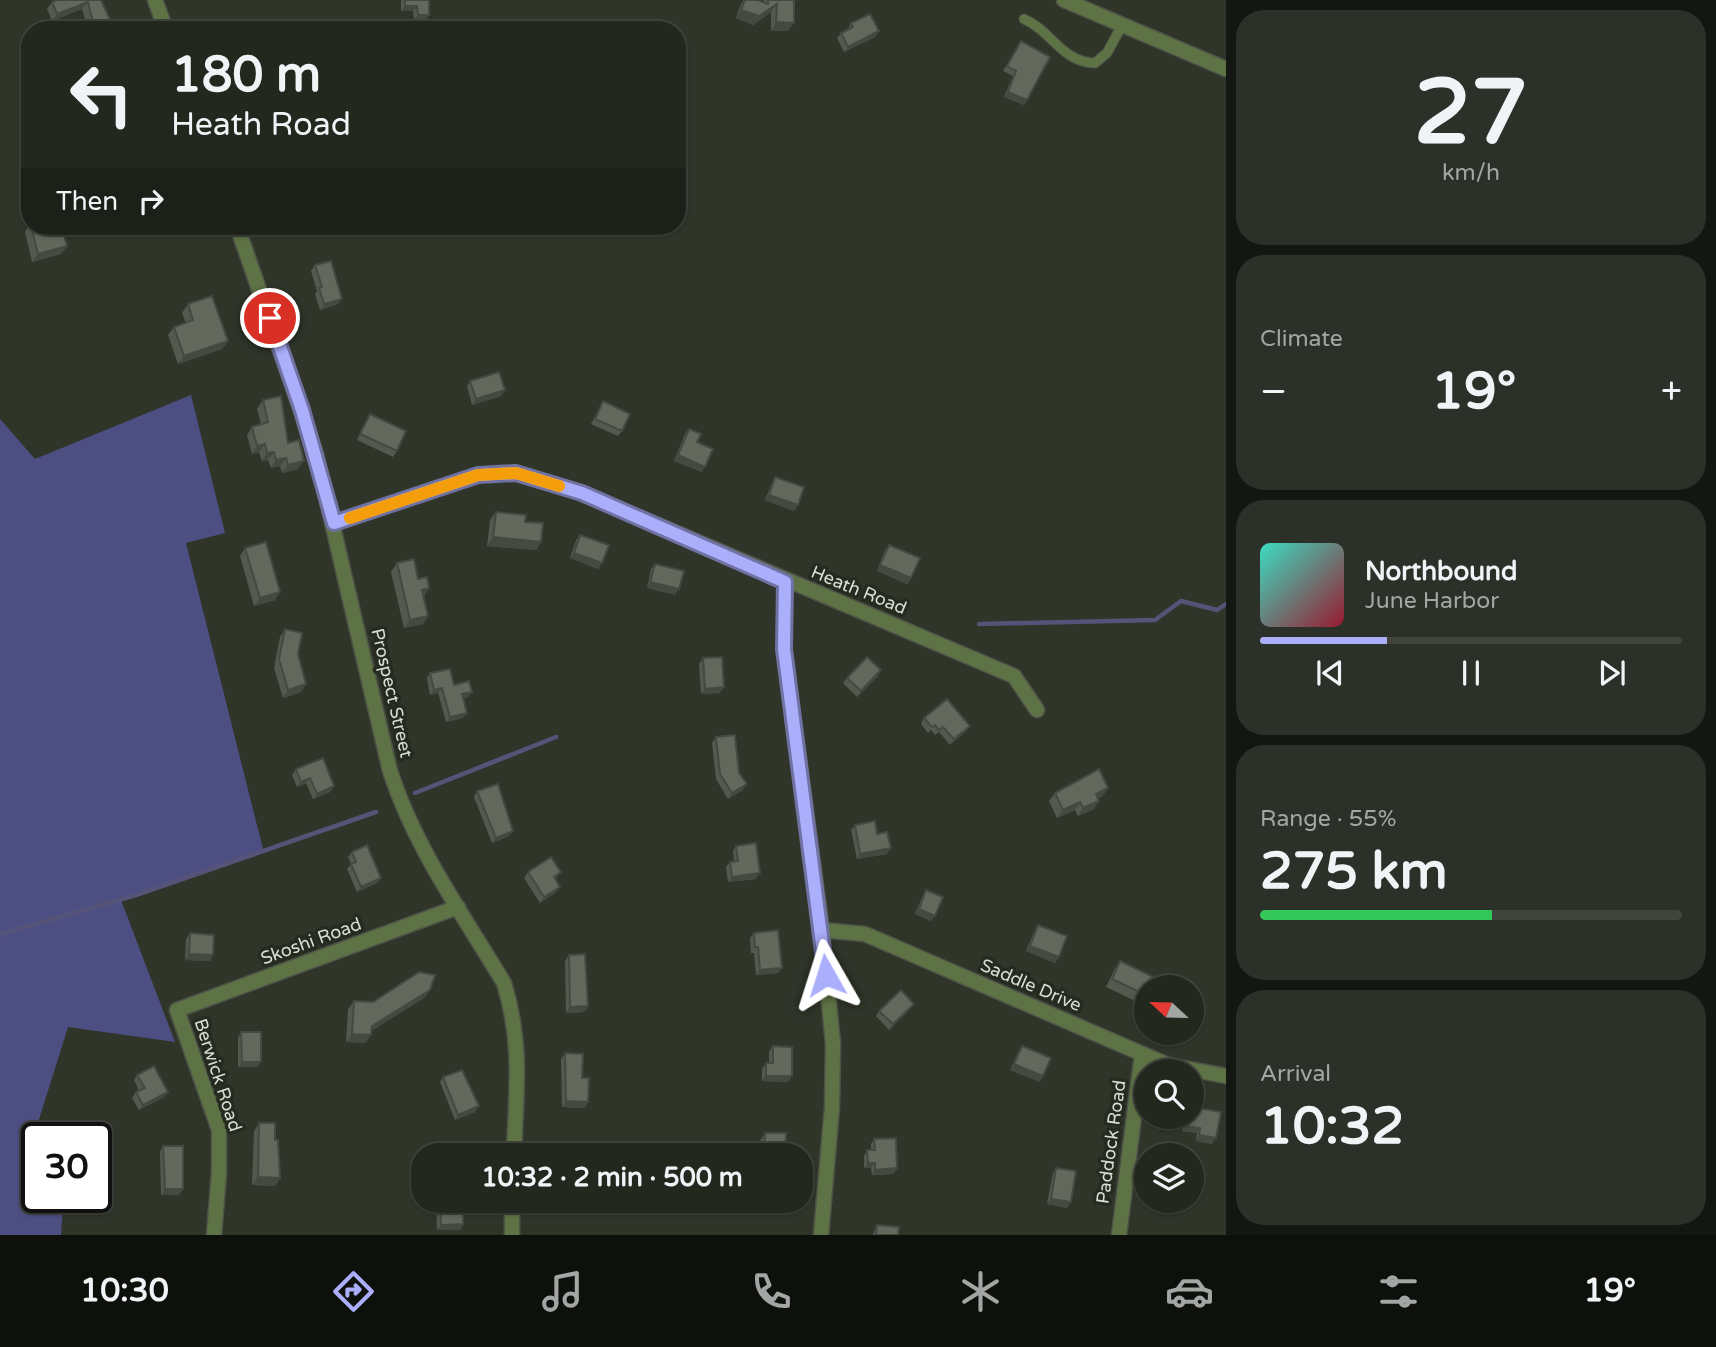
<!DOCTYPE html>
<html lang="en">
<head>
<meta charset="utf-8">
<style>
	body { margin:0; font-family:"Varela Round",sans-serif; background:#2b3028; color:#f1f3f6; height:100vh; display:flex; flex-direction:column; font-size:26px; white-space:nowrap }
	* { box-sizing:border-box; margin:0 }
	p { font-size:23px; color:#a3a6a4 }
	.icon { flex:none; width:38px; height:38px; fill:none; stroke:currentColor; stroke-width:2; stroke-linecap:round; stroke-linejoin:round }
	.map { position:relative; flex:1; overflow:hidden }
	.details { display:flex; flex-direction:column; gap:10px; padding:10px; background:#131611; width:490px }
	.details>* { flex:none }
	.guide { position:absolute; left:21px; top:21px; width:665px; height:214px; border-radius:28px; box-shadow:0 2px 5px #0004,0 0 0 2px #40443d; background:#23281f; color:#f1f3f6; overflow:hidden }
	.needle { width:46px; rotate:292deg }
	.tools { position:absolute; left:1134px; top:975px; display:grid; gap:14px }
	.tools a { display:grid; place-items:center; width:70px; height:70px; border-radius:50%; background:#23281f; box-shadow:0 2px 5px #0004,0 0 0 2px #40443d; font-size:35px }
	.speed { position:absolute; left:21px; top:1122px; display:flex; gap:14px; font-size:35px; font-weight:700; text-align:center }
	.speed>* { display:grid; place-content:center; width:91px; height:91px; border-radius:50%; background:#23281f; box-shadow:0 2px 5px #0004,0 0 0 2px #40443d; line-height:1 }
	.speed .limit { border:4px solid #111; border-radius:10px; background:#fff; color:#111 }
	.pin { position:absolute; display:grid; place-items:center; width:60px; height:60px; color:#fff; margin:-30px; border:4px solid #fff; border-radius:50%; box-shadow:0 2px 7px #0007 }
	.me { position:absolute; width:77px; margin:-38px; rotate:354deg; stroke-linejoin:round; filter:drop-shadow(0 0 5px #0008) }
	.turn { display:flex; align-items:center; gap:24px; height:147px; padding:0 35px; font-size:32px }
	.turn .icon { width:91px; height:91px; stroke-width:2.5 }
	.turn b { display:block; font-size:49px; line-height:60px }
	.then { display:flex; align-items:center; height:66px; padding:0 35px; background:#0003; gap:14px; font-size:26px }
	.big { font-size:52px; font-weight:700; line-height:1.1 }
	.details .widget { flex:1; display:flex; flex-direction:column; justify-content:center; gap:10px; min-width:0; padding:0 24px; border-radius:28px; background:#2b3028 }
	.details .dial { align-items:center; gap:0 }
	.dial b { font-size:91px; line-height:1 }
	.song { display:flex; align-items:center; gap:21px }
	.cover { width:84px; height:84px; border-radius:10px; background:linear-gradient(135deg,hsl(170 70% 55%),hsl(350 70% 35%)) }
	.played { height:7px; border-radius:4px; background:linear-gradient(90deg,#abaffb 30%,#40443d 30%) }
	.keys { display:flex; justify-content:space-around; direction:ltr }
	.heat { display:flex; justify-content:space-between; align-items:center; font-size:38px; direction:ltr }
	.charge { height:10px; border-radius:5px; background:linear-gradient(90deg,#34c759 55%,#40443d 0) }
	.trip { position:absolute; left:411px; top:1143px; width:402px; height:70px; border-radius:28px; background:#23281f; box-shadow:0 2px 5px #0004,0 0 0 2px #40443d; font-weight:700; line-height:70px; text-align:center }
	.tab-bar { display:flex; height:112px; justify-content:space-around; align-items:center; background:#0e100c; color:#a3a6a4 }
	.tab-bar .icon { width:49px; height:49px }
	.tab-bar .selected { color:#abaffb }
	.tab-bar b { font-size:32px; color:#f1f3f6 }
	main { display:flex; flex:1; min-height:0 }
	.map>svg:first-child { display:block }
	.green { fill:#4d4f83 }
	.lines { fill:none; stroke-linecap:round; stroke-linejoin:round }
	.stream { stroke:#555378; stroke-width:4.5 }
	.lane-casing { stroke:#4e5348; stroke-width:11 }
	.street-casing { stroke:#4e5348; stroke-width:17 }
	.lane { stroke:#5e7345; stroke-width:9 }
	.street { stroke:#5e7345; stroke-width:14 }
	.wall { fill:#54594e }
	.shaded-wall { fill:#454940 }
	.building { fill:#62685b; stroke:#454940; stroke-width:2 }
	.route-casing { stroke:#6f72a3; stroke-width:18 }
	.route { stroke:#abaffb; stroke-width:12 }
	.slow { stroke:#f59e0b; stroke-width:12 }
	.labels { text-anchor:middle; stroke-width:7; stroke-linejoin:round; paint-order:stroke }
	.street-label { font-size:18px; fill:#daded6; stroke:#252b1f }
</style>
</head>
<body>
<main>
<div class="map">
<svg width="1226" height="1235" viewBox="0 0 1226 1235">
	<rect width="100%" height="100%" fill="#2f3529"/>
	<!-- green -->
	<path class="green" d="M191,395L225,533L186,543L264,853L121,900L175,1042L68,1027L36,1129L39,1137L37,1197H60L63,1206L61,1235H0V419L35,459Z"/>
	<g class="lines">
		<!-- stream -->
		<path class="stream" d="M979,624L1155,620L1181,601L1217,610L1226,604
			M415,793L556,737
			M0,934L136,895L376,812"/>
		<defs>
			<path id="lane" d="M1024,19C1052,31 1061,62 1095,63L1107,53L1121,27"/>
			<path id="street" d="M155,0L166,30
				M1064,0L1226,69
				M237,226L316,454L390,771C415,848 462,913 504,983C523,1045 516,1091 514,1155
				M334,523L478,475L516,473L582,493L1014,676L1037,710
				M785,582L784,649L821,923L833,1044L832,1107L821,1235
				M822,930L865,934L1168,1065L1226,1076
				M214,1235L219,1173V1130L177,1010L458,907
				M512,1235V1200
				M1119,1235L1142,1054"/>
		</defs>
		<!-- lane casing -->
		<use href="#lane" class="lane-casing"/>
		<!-- street casing -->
		<use href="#street" class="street-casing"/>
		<!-- lane -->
		<use href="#lane" class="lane"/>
		<!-- street -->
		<use href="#street" class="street"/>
	</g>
	<!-- wall -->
	<path class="wall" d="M101,0L111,22L104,30H88L82,9L52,21L47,9L52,2Z
		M401,0H429V15L426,20H414L413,11H401Z
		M744,0H758L763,2L764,0H794L788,31H771V12L753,25L736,18L741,4Z
		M851,23L875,37L844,52L837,38L841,33L848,29Z
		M1021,41L1027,100L1024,105L1004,97L1013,76L1003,71Z
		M30,224V226L67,246L61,254L32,262L25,232Z
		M315,265L342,299L338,304L320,310L315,294L317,291L311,271Z
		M188,304L228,341L222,349L178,364L168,335L174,327L186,323L182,313Z
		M470,381L501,396L472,405L467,386Z
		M263,400L288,443L298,469L282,473L280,466L271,468L268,460L262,461L259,452L252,454L247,435L252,427L261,424L257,409Z
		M603,401L622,431L618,436L591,424Z
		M370,414L397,451L393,457L357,440Z
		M689,429L697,442L702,472L674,461L685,434Z
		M775,477L798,505L794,511L765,500L772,483Z
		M496,512L541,542L536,550L487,546L490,520Z
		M580,535L602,563L598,569L570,558L576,540Z
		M889,545L911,578L907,584L877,571L885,550Z
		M245,548L275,600L254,606L240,556Z
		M397,563L429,588L424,596L428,616L423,624L404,628L391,572Z
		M655,564L675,595L647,588L651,569Z
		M285,629L298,654L301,692L283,698L274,668L280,637Z
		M703,658L720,693L701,694L699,664Z
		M430,673L454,685L468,697L463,699L467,713L463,718L446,722L438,693L430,695L427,678Z
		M878,676L857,697L843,683L847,678Z
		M924,718L966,731L950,745L939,732L935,735L931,730L928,733L921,724Z
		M716,737L739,773L743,790L728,799L716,779L712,743Z
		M296,769L334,786L330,792L313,799L306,783L297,787L292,775Z
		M477,791L509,836L492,843L474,797Z
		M1055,793L1103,796L1098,798L1094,809L1078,816L1075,810L1057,818L1049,801Z
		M855,825L877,834L887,854L857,859L851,830Z
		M736,846L756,879L728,882L726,867L730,862L734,861L733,851Z
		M352,852L381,878L377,883L357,892L347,869L351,864L348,857Z
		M528,872H561L555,879L556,892L540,903L524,878Z
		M926,890L935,916L931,921L915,914L923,895Z
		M1038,925L1059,957L1055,963L1026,951L1035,930Z
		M190,933L210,961L185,960L186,939Z
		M754,933L782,968L778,973L756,975L754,953H751L750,938Z
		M569,955L588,1006L584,1012L566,1013L565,961Z
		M1120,961L1146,987V1006L1106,987L1114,970Z
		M430,990L424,998L371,1031V1035L365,1043L346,1042L348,1009L354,1001L373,1002Z
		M914,1004L910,1009L889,1030L876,1016L879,1011Z
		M241,1032L257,1067H238V1038Z
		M773,1046L788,1082L762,1081V1069L766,1063H769V1052Z
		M1022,1046L1040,1082L1010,1070L1018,1052Z
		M565,1053L582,1078L585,1108L562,1107L561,1059Z
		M137,1075L168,1092L164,1097L139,1110L132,1098L136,1092L139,1091L134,1080Z
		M443,1077L475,1112L455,1120L440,1082Z
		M1185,1116H1192L1212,1144L1196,1141L1197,1133L1182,1131Z
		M259,1123L280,1178L275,1186L252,1185L254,1131Z
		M765,1133L785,1155H759L760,1141Z
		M874,1139L897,1168L893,1174L872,1175L871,1168H864V1156L867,1150H871V1144Z
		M163,1146L183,1189L179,1195H161L160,1152Z
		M1056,1168L1071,1202L1067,1208L1047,1204L1053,1173Z
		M436,1200H463V1224L460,1230H437Z
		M757,1200H784L778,1210H756Z
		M877,1225L898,1235H873L874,1231Z"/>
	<!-- shaded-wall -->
	<path class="shaded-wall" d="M88,2L82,9L52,21L57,14Z
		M777,4L771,12L753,25L736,18L741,10Z
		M405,6H417L413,11H401Z
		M418,15H429L426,20H414Z
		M111,22L105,29L92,30L94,26Z
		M776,22L794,23L788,31H771Z
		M879,31L875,37L844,52L848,47Z
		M1008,92L1027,100L1024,105L1004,97Z
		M67,246L61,254L32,262L38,254Z
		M342,299L338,304L320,310L324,304Z
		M228,341L222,349L178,364L184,356Z
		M505,390L501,396L472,405L476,399Z
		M265,444L259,452L252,454L257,446Z
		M274,452L268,460L262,461L267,453Z
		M678,455L705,467L702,472L674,461Z
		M286,458L280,466L271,468L276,460Z
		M304,461L298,469L282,473L288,465Z
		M769,495L798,505L794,511L765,500Z
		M493,537L541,542L536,550L487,546Z
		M574,553L602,563L598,569L570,558Z
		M880,565L911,578L907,584L877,571Z
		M650,582L679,589L675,595L647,588Z
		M429,588L424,596L422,590Z
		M280,592L275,600L254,606L260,598Z
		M428,616L423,624L404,628L410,620Z
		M881,670L878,676L857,697L861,691Z
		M306,684L301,692L283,698L288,690Z
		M724,687L720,693L701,694L705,689Z
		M442,688L438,693L430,695L434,690Z
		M472,692L468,697L458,700L462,694Z
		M467,713L463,718L446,722L450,717Z
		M970,726L966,731L950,745L954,739Z
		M310,778L306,783L297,787L301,782Z
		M747,784L743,790L728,799L732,793Z
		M334,786L330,792L313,799L317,794Z
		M1108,788L1103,796L1090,802L1096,794Z
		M1099,801L1094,809L1078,816L1083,808Z
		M1080,802L1075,810L1057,818L1063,810Z
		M513,831L509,836L492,843L496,838Z
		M891,848L887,854L857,859L860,854Z
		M760,873L756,879L728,882L732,877Z
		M381,878L377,883L357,892L361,887Z
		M560,887L556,892L540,903L544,897Z
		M919,909L935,916L931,921L915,914Z
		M1030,946L1059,957L1055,963L1026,951Z
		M189,954L213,955L210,961L185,960Z
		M782,968L778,973L756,975L760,970Z
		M430,990L424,998L366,1034L372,1026Z
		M914,1004L910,1009L889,1030L893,1024Z
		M588,1006L584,1012L566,1013L570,1007Z
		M352,1034L371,1035L365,1043L346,1042Z
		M242,1062H261L257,1067H238Z
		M1014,1064L1043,1076L1040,1082L1010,1070Z
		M766,1076H792L788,1082L762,1081Z
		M168,1092L164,1097L139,1110L143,1105Z
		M566,1101L588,1102L585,1108L562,1107Z
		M479,1106L475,1112L455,1120L458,1115Z
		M1186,1126L1200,1128L1197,1133L1182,1131Z
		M1199,1135L1216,1138L1212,1144L1196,1141Z
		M868,1163H875L871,1168H864Z
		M897,1168L893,1174L872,1175L875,1170Z
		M258,1177L280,1178L275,1186L252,1185Z
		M165,1189H183L179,1195H161Z
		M1051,1199L1071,1202L1067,1208L1047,1204Z
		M580,1200H598L594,1206L576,1205Z
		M762,1202H784L778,1210H756Z
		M463,1224L460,1230H437L441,1225Z"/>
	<!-- building -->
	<path class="building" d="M57,0H101L111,22L94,26L88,2L57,14L52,2Z
		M405,0H429V15H418L417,6H405Z
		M745,0H758L768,4V0H794V23L776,22L777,4L759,16L741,10Z
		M870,14L879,31L848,47L841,33L853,27L851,23Z
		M1021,41L1050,57L1027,100L1008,92L1016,71L1007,66Z
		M31,226H61L67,246L38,254Z
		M331,261L342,299L324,304L319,288L322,287L315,265Z
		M212,296L228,341L184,356L174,327L193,320L188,304Z
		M499,372L505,390L476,399L470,381Z
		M281,396L288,443L299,440L304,461L288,465L286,458L276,460L274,452L267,453L265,444L257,446L252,427L268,422L263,400Z
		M603,401L630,414L622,431L595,419Z
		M370,414L406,431L397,451L360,434Z
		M689,429L701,434L697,442L713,449L705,467L678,455Z
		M775,477L804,487L798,505L769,495Z
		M496,512L526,515L525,522L543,523L541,542L493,537Z
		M580,535L609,545L602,563L574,553Z
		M266,542L280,592L260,598L245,548Z
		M889,545L920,558L911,578L880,565Z
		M414,559L418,579L427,577L429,588L422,590L428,616L410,620L397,563Z
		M655,564L684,571L679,589L650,582Z
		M285,629L302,633L298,654L306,684L288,690L279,659Z
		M722,657L724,687L705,689L703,658Z
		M867,657L881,670L861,691L847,678Z
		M450,669L454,685L469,681L472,692L462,694L467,713L450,717L442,688L434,690L430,673Z
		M947,699L970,726L954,739L943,727L939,730L935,725L932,727L924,718Z
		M735,735L739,773L747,784L732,793L720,774L716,737Z
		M323,758L334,786L317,794L310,778L301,782L296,769Z
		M1099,769L1108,788L1096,794L1099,801L1083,808L1080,802L1063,810L1055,793Z
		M498,784L513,831L496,838L477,791Z
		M875,821L877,834L887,832L891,848L860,854L855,825Z
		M756,843L760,873L732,877L730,862L738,861L736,846Z
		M367,845L381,878L361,887L351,864L356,862L352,852Z
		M551,857L561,872L554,877L560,887L544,897L528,872Z
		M926,890L943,897L935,916L919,909Z
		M1038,925L1067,936L1059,957L1030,946Z
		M778,930L782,968L760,970L758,947H755L754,933Z
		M190,933L214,935L213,955L189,954Z
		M585,954L588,1006L570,1007L569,955Z
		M1120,961L1164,982L1161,987H1146V995L1112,979Z
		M419,972L435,975L430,990L372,1026L371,1035L352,1034L354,1001L373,1002Z
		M901,990L914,1004L893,1024L879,1011Z
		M241,1032H261V1062H242Z
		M773,1046L792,1047V1076H766V1063H773Z
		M1022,1046L1051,1058L1043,1076L1014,1064Z
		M565,1053L583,1054L582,1078H589L588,1102L566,1101Z
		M154,1066L168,1092L143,1105L136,1092L145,1088L137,1075Z
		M462,1070L479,1106L458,1115L443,1077Z
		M1192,1107L1221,1112L1216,1138L1199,1135L1200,1128L1186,1126L1188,1116H1192Z
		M259,1123H275V1140H278L280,1178L258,1177Z
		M765,1133H786L785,1155H764Z
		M896,1138L897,1168L875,1170V1163H868L867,1150H875L874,1139Z
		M163,1146H183V1189H165Z
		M1056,1168L1076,1171L1071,1202L1051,1199Z
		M440,1200H463V1224L441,1225Z
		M762,1200H784V1202H762Z
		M877,1225L899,1227L898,1235H876Z"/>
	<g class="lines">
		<defs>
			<path id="route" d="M270,318L302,410L334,523L478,475L516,473L582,493L785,582L784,649L826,975"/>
		</defs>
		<!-- route casing -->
		<use href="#route" class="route-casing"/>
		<!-- route -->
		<use href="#route" class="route"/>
		<!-- slow -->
		<path class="slow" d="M350,518L478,475L516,473L559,486"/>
	</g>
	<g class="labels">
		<!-- street labels -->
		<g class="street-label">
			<text transform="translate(859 590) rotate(22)" y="6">Heath Road</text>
			<text transform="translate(392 693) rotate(77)" y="6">Prospect Street</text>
			<text transform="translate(311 941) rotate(-20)" y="6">Skoshi Road</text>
			<text transform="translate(1031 985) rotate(23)" y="6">Saddle Drive</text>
			<text transform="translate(218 1075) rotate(72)" y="6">Berwick Road</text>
			<text transform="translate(1111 1142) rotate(-82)" y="6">Paddock Road</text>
		</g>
	</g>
</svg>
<div class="tools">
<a><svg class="needle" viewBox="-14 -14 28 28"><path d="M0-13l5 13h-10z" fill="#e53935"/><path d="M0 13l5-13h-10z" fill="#a3a6a4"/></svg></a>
<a><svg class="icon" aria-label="search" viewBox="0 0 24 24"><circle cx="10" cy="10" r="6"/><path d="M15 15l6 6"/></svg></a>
<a><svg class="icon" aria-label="layers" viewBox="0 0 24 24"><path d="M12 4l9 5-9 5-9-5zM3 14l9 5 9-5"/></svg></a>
</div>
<div class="speed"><div class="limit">30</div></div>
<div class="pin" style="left:270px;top:318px;background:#d93025"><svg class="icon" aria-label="arrive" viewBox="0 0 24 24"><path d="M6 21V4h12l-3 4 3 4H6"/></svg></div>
<svg class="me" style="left:826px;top:975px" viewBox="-20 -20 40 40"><path d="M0-17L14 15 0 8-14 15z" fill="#abaffb" stroke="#fff" stroke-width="4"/></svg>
<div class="trip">10:32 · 2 min · 500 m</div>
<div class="guide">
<div class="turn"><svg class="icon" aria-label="left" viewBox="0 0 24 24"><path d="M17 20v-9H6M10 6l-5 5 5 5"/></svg><div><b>180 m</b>Heath Road</div></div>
<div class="then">Then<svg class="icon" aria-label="right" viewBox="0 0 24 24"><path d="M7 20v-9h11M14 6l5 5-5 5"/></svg></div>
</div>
</div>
<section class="details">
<div class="widget dial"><b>27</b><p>km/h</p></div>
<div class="widget"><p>Climate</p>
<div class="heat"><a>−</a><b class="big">19°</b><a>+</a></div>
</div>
<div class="widget">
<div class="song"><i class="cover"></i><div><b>Northbound</b><p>June Harbor</p></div></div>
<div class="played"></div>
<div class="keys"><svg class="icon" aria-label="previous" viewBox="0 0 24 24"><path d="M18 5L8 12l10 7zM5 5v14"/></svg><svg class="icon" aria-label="pause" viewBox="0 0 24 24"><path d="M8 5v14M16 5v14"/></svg><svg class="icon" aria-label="next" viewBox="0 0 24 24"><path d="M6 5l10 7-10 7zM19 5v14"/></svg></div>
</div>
<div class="widget"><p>Range · 55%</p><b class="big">275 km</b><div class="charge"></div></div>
<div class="widget"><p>Arrival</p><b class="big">10:32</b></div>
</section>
</main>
<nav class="tab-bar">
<b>10:30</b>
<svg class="icon selected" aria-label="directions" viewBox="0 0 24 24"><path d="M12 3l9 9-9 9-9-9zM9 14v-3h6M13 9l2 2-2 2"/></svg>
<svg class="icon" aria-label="music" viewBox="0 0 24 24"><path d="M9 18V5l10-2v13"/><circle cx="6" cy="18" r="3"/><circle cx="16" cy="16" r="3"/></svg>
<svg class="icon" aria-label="phone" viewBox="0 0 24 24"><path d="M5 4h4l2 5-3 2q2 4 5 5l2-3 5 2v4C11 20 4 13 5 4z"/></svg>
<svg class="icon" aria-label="climate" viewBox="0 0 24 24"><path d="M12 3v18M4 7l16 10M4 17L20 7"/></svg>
<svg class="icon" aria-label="car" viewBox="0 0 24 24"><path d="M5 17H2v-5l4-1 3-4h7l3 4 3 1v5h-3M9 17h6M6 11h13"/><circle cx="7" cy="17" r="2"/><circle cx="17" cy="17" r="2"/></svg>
<svg class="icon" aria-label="filters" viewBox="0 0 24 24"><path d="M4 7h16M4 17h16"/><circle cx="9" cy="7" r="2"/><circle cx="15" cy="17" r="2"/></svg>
<b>19°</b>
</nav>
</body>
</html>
